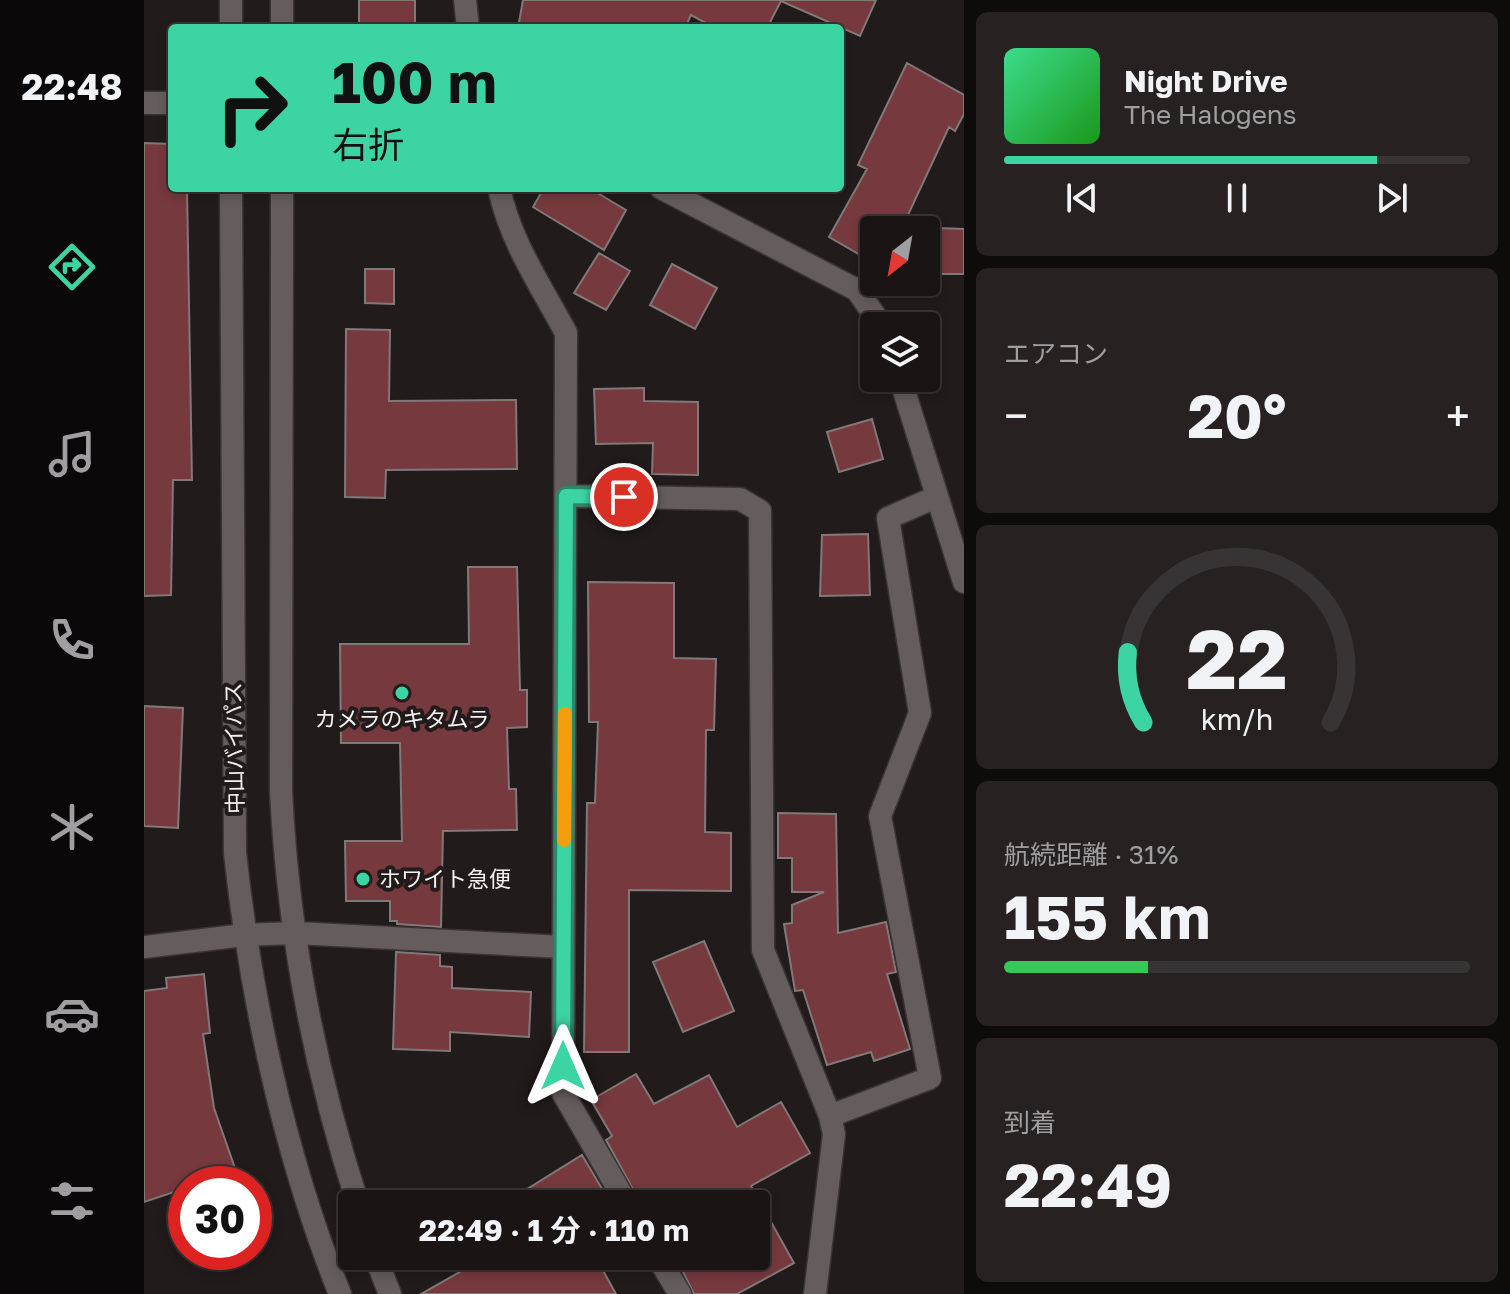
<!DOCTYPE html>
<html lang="ja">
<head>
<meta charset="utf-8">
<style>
	body { margin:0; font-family:"Golos Text","Noto Sans JP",sans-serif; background:#272122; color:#f1f3f6; height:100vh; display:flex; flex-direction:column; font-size:30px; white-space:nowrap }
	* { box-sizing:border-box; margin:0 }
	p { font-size:26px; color:#9f9ea0 }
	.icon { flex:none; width:44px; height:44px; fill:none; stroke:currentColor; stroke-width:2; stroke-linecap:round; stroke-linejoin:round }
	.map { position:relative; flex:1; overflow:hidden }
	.drawer { display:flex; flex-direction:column; gap:12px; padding:12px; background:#0e0b0b; width:546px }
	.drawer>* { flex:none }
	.top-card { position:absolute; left:24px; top:24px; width:676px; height:168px; border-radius:8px; box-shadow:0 4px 12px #0003,0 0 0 2px #383334; background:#3dd4a3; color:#111; overflow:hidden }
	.needle { width:52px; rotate:211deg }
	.tools { position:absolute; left:716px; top:216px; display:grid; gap:16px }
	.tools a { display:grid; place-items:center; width:80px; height:80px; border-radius:8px; background:#1a1414; box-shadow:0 4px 12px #0003,0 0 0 2px #383334; font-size:40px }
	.speed { position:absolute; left:24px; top:1166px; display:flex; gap:16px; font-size:40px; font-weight:700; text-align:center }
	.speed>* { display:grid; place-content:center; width:104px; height:104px; border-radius:50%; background:#1a1414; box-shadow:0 4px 12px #0003,0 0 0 2px #383334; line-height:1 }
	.speed .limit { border:12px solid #d22; background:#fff; color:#111 }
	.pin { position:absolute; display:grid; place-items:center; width:68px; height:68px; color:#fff; margin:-34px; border:4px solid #fff; border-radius:50%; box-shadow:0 2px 8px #0007 }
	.me { position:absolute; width:88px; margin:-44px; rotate:0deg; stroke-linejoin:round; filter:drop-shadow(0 0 6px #0008) }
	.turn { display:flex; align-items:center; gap:28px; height:168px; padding:0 32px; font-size:36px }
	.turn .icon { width:104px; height:104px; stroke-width:2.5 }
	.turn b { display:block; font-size:56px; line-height:68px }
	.big { font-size:60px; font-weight:700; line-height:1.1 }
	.drawer .widget { flex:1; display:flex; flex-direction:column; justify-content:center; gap:12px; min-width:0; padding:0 28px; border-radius:12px; background:#272122 }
	.drawer .dial { align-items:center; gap:0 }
	.dial svg { height:208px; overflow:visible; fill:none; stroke:#383334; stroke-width:7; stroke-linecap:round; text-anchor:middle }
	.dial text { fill:#f1f3f6; stroke:none }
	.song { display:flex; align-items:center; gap:24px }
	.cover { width:96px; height:96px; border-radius:12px; background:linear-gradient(135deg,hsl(150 70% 55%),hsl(120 70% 35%)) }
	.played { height:8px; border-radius:4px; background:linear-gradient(90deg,#3dd4a3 80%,#383334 80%) }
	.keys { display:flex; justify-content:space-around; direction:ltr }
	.heat { display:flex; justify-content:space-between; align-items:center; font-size:44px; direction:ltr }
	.charge { height:12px; border-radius:6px; background:linear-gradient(90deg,#34c759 31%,#383334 0) }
	.trip { position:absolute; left:194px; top:1190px; width:432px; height:80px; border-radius:8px; background:#1a1414; box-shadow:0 4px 12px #0003,0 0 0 2px #383334; font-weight:700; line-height:80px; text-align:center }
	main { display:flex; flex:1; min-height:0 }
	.dock { display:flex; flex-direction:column; width:144px; justify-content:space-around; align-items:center; background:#0a0808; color:#9f9ea0 }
	.dock .icon { width:56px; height:56px }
	.dock .active { color:#3dd4a3 }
	.dock b { font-size:36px; color:#f1f3f6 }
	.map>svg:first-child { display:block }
	.building { fill:#76393d; stroke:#817878; stroke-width:2 }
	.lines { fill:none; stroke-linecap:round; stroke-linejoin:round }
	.minor-casing { stroke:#3a3535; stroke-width:25 }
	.tertiary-casing { stroke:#3a3535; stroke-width:25 }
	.minor { stroke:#655c5d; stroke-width:22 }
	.tertiary { stroke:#655c5d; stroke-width:22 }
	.route-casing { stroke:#288a6a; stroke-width:20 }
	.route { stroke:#3dd4a3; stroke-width:14 }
	.slow { stroke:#f59e0b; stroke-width:14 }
	.poi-dot { fill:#3dd4a3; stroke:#221b1b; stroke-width:3 }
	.labels { text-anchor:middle; stroke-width:8; stroke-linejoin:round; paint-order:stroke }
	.poi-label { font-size:22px; fill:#f5f0f0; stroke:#221b1b }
	.street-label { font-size:22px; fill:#f5f0f0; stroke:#221b1b }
</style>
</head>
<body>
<main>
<nav class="dock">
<b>22:48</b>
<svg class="icon active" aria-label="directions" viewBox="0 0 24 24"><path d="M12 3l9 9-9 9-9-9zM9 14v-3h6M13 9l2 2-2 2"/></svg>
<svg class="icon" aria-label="music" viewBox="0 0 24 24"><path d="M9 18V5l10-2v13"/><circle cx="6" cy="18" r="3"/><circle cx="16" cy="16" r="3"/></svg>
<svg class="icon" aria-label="phone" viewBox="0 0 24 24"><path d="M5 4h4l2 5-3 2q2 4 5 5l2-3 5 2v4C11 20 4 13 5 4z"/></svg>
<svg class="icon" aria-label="climate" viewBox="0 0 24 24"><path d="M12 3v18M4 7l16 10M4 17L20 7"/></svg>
<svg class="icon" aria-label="car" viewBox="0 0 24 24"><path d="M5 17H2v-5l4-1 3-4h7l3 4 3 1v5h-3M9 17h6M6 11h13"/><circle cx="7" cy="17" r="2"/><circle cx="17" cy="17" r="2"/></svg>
<svg class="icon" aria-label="filters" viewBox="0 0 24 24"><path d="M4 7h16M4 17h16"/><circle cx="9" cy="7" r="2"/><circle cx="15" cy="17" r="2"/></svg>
</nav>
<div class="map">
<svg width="820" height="1294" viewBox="0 0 820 1294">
	<rect width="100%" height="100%" fill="#221b1b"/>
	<!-- building -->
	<path class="building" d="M215,0H271V28H215Z
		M379,0H732L716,36L637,1L623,28H571L547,15L541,28H374Z
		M763,63L820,95V114L811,131L805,127L757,230H730V263L685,237L723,169L714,165Z
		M0,143L28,144V188H43L48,480H29L27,595L0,596Z
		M400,188H445L482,210L460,250L389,207Z
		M792,228L820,229V274H792Z
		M455,253L486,271L462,310L430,293Z
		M528,264L573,288L551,329L506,305Z
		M221,269H250V304L221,303Z
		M202,329L246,330L245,401L372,400L373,469L242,470L241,498L201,497Z
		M500,388V401L554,402V475L508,474L509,443L452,444L450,389Z
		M728,419L739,459L695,472L683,432Z
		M724,534L726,595L676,596L678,535Z
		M324,567H373L376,690H383V727L363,728L365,789H372L373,830L299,831L297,927L253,924V921H246V901H202L201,841H258L256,743H197L196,644H325Z
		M444,582L530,583V658L572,659L570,730H562L561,832L587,833V891L485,890V1052H440L443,803H451L454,722H445Z
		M0,706L39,708L34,828L0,826Z
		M634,813L692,814L694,933L742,922L752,972L743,974L766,1049L730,1061L727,1052L683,1065L659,990L651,991L640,924L648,923V905L680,892H648V858H634Z
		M560,941L590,1011L539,1032L509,962Z
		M252,952L296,955V966L308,967V988L387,992L385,1037L306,1032V1051L249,1049Z
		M60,974L66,1033L59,1034L70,1108L92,1171L42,1184V1188L0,1202V991L23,988L22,978Z
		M492,1074L510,1104L565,1075L593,1127L637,1102L666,1153L607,1186L650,1263L593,1294H550L539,1272L568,1256H612V1204H497L462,1140L468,1136L447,1100Z
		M438,1155L467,1204H359Z
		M344,1256H451L472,1294H277Z"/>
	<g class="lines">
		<defs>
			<path id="minor" d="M321,0L324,28
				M0,103H28
				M355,188C366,241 397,286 422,333L419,1093L483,1204
				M422,496L596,499L616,511L619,950L686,1116L690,1134L671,1294
				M0,947L100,935L152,933L419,947
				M686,1116L786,1078L736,816L776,713L744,518L792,497
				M513,1256L536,1294"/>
			<path id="tertiary" d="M87,28V0
				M138,28V0
				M87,188L91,853C107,1000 141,1157 196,1294
				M138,188L137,791C144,931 171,1072 214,1204
				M517,188L713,290L738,326
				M756,378L820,582
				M231,1256L246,1294"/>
		</defs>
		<!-- minor casing -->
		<use href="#minor" class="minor-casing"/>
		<!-- tertiary casing -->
		<use href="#tertiary" class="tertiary-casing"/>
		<!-- minor -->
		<use href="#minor" class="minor"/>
		<!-- tertiary -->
		<use href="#tertiary" class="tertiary"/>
	</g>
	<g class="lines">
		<defs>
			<path id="route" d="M419,1066L422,496L480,497"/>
		</defs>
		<!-- route casing -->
		<use href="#route" class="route-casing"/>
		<!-- route -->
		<use href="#route" class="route"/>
		<!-- slow -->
		<path class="slow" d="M420,840L421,714"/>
	</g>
	<!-- markers -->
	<g class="poi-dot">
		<circle cx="258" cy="693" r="8"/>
		<circle cx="219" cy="879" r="8"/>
	</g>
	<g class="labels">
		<!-- poi labels -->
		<g class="poi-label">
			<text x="258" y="727">カメラのキタムラ</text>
			<text x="235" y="887" text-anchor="start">ホワイト急便</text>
		</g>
		<!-- street labels -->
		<g class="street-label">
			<text transform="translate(90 748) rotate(-91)" y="8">中山バイパス</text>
		</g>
	</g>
</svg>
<div class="tools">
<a><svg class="needle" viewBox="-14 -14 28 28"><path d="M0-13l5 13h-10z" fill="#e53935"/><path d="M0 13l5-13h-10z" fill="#9f9ea0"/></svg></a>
<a><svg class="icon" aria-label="layers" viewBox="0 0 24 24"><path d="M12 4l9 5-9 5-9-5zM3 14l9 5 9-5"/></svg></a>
</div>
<div class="speed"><div class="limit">30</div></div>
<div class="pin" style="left:480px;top:497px;background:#d93025"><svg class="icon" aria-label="arrive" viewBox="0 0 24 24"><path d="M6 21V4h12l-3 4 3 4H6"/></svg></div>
<svg class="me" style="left:419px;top:1066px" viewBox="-20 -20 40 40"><path d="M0-17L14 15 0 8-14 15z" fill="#3dd4a3" stroke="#fff" stroke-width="4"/></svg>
<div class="trip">22:49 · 1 分 · 110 m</div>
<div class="top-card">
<div class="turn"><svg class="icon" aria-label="right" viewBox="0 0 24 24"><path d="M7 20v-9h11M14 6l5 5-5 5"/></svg><div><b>100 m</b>右折</div></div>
</div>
</div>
<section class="drawer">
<div class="widget">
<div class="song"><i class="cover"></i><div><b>Night Drive</b><p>The Halogens</p></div></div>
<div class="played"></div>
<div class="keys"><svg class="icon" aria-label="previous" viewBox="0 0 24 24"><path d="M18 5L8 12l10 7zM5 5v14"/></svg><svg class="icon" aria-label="pause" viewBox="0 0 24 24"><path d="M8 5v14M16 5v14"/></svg><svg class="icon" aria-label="next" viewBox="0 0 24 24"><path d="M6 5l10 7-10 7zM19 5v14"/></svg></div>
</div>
<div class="widget"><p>エアコン</p>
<div class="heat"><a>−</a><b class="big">20°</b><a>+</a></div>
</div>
<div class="widget dial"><svg viewBox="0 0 100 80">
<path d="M14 69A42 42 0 1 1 86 69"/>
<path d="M14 69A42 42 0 0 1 8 42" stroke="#3dd4a3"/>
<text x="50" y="56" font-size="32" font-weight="700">22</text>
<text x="50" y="72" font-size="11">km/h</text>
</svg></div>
<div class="widget"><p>航続距離 · 31%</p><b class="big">155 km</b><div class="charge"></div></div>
<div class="widget"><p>到着</p><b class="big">22:49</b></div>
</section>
</main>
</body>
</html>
